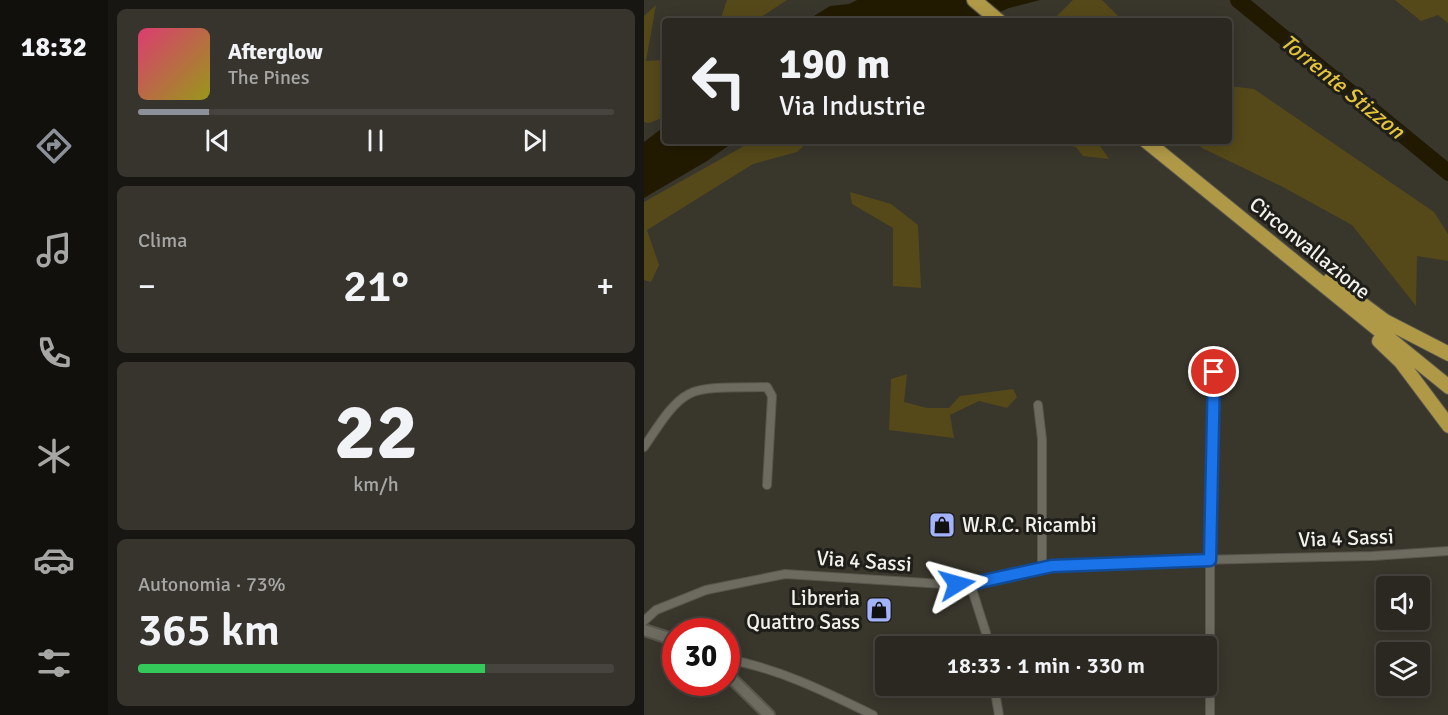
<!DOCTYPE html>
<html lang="it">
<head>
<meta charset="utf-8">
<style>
	body { margin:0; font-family:Signika,sans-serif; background:#37342e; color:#f1f3f6; height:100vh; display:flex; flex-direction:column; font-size:22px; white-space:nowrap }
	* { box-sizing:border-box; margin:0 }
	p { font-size:20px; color:#a6a6a5 }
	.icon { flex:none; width:33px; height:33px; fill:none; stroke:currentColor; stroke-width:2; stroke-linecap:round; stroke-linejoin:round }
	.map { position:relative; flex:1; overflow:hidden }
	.panel { display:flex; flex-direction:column; gap:9px; padding:9px; background:#181612; width:536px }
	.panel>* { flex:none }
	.hud { position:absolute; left:18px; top:18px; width:570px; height:126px; border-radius:6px; box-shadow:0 3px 15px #0003,0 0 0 2px #47443f; background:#2b2821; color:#f1f3f6; overflow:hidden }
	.fabs { position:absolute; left:732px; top:576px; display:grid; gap:12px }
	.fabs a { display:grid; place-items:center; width:54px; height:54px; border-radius:6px; background:#2b2821; box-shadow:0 3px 15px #0003,0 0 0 2px #47443f; font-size:30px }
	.speed { position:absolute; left:18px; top:618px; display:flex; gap:12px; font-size:30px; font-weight:700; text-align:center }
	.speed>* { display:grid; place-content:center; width:78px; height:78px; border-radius:50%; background:#2b2821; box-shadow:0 3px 15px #0003,0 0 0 2px #47443f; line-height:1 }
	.speed .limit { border:9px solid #d22; background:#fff; color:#111 }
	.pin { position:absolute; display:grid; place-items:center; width:51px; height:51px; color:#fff; margin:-26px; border:3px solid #fff; border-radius:50%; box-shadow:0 2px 6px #0007 }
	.me { position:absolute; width:66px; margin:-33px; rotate:82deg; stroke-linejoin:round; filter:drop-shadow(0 0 4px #0008) }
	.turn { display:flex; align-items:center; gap:21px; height:126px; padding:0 18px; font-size:27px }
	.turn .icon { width:78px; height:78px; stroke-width:2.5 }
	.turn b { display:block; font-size:42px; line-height:51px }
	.big { font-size:45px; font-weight:600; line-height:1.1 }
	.panel .card { flex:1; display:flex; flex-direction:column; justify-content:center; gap:9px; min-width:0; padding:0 21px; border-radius:9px; background:#37342e }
	.panel .dial { align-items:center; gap:0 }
	.dial b { font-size:78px; line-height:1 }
	.song { display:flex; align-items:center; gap:18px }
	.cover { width:72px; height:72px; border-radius:9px; background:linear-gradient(135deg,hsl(340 70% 55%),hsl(60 70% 35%)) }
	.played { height:6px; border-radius:3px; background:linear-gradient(90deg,#8c9099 15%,#47443f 15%) }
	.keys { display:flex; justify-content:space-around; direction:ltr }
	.heat { display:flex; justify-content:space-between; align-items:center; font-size:33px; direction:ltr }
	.charge { height:9px; border-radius:4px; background:linear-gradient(90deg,#34c759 73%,#47443f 0) }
	.trip { position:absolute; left:231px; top:636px; width:342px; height:60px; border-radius:6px; background:#2b2821; box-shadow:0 3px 15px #0003,0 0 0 2px #47443f; font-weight:600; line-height:60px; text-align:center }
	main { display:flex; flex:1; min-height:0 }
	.menu { display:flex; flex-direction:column; width:108px; justify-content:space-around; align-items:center; background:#11100d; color:#a6a6a5 }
	.menu .icon { width:42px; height:42px }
	.menu .on { color:#8c9099 }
	.menu b { font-size:27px; color:#f1f3f6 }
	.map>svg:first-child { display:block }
	.green { fill:#554919 }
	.water { fill:#221a00 }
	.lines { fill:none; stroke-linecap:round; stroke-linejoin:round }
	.river { stroke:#221a00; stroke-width:16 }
	.street-casing { stroke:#57554c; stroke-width:10 }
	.secondary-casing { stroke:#57554c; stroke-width:14 }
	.highway-casing { stroke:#57554c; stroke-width:16 }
	.street { stroke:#6d6a5f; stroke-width:8 }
	.secondary { stroke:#6d6a5f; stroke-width:10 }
	.highway { stroke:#af9947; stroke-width:14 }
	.route-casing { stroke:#114b97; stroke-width:15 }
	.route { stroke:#1a73e8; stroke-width:10 }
	.labels { text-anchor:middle; stroke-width:6; stroke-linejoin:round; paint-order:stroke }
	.street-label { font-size:21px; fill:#f2f1ea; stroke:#1f1e19 }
	.poi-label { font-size:21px; fill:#f2f1ea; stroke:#1f1e19; text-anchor:start }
	.water-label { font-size:22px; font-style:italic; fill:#e6c438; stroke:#1f1e19 }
</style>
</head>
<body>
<main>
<nav class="menu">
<b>18:32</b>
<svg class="icon on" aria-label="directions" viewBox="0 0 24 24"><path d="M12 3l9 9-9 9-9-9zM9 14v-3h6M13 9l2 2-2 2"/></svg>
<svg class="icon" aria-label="music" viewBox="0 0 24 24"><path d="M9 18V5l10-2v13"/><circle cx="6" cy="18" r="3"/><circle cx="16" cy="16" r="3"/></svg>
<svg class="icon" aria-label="phone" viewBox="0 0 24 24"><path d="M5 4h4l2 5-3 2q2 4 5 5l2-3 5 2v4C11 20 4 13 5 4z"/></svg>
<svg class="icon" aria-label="climate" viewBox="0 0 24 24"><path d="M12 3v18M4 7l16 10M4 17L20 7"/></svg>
<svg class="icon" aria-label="car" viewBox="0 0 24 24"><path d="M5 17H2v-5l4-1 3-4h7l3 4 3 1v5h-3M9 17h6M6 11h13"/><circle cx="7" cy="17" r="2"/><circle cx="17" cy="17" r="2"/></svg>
<svg class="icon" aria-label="filters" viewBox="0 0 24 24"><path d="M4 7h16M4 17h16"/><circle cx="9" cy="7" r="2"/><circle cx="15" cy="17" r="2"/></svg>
</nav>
<section class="panel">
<div class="card">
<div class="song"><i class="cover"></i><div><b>Afterglow</b><p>The Pines</p></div></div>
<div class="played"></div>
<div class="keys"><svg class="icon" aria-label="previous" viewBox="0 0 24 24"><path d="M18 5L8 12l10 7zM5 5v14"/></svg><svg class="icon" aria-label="pause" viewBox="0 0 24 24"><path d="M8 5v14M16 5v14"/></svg><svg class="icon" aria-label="next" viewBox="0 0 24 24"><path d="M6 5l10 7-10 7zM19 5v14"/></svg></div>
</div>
<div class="card"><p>Clima</p>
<div class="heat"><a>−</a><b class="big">21°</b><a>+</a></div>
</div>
<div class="card dial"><b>22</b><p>km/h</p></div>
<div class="card"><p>Autonomia · 73%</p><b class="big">365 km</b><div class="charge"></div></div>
</section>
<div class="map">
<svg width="805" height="715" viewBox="0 0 805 715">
	<rect width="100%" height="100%" fill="#39362c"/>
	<!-- green -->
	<path class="green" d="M83,0H143L111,21H76Z
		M429,0H458L479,21H417L413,16Z
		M751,0H804V23L794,15L777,21Z
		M12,5L2,61L21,60V117L5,123L0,122V16Z
		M585,86L610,89L790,212L804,234V261L773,256L772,306L708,225L637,186L558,148L550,141H585Z
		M109,141H165L153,152L109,164L3,230L15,265L7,282L0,280V202Z
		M402,141H448L456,146L465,159L439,156L432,147Z
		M206,192L247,204L274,225L277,288L249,286V228L208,204Z
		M263,374L260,402L283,408H305L316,396L369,389L373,397L363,408L335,401L306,415L310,438L245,430L247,379Z"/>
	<!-- water -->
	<path class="water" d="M213,0H396L365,8L335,21H162L186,6L205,4Z
		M21,126V141H91L63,161L0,198V142Z"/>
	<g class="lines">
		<!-- river -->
		<path class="river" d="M594,0L805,173"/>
		<defs>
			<path id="street" d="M394,405L398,439V568
				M0,447C12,430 27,403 45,394C61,385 104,388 123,387L128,396L123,485
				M326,583L342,633L344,646
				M0,621L12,610L62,590L141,574L299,584L326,583L408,566L555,560L728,556L805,551
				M82,659C134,668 182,692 229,715
				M350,686L355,715
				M566,715V560L570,372"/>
			<path id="secondary" d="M0,630L25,638L32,641
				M82,673L125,715"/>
			<path id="highway" d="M330,0L355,21
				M502,141L805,387
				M686,280L741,321L805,354
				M735,341L757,362L805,426"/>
		</defs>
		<!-- street casing -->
		<use href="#street" class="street-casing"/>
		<!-- secondary casing -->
		<use href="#secondary" class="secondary-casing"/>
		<!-- highway casing -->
		<use href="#highway" class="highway-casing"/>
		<!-- street -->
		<use href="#street" class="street"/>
		<!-- secondary -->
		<use href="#secondary" class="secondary"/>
		<!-- highway -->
		<use href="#highway" class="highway"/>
	</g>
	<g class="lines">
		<defs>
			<path id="route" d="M313,584H326L408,566L566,560L570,372"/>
		</defs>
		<!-- route casing -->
		<use href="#route" class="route-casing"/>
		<!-- route -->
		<use href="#route" class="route"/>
	</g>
	<!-- icons -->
	<defs>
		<symbol id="shop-square" viewBox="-11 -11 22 22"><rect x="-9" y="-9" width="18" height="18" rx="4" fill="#a3b2fd" stroke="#1f1e19"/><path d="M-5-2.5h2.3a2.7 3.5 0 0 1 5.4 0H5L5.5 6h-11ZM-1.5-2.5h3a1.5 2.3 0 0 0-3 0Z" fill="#111"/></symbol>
	</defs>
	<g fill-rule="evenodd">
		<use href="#shop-square" x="283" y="510" width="30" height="30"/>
		<use href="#shop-square" x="220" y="595" width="30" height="30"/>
	</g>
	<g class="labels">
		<!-- street labels -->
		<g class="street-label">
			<text transform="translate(666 248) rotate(39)" y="7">Circonvallazione</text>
			<text transform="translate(702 538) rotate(-2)" y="7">Via 4 Sassi</text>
			<text transform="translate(220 561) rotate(4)" y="7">Via 4 Sassi</text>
		</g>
		<!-- poi labels -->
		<g class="poi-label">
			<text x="318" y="532">W.R.C. Ricambi</text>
			<text x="216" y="605" text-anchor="end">Libreria<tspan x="216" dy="24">Quattro Sass</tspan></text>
		</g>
		<!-- water labels -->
		<g class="water-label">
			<text transform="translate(699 86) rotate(39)" y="8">Torrente Stizzon</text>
		</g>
	</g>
</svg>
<div class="fabs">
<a><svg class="icon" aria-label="sound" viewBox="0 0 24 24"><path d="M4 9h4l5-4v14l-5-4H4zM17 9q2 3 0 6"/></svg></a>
<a><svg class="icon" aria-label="layers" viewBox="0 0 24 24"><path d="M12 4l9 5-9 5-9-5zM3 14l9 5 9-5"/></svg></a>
</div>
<div class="speed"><div class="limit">30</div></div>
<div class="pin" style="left:570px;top:372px;background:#d93025"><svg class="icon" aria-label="arrive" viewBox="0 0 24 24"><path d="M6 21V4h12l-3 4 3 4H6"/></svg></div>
<svg class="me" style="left:313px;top:584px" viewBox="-20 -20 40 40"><path d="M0-17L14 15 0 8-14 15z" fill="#1a73e8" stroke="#fff" stroke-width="4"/></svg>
<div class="trip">18:33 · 1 min · 330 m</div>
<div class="hud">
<div class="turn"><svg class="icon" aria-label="left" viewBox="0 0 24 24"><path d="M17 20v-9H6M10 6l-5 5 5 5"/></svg><div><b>190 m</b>Via Industrie</div></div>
</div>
</div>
</main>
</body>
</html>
